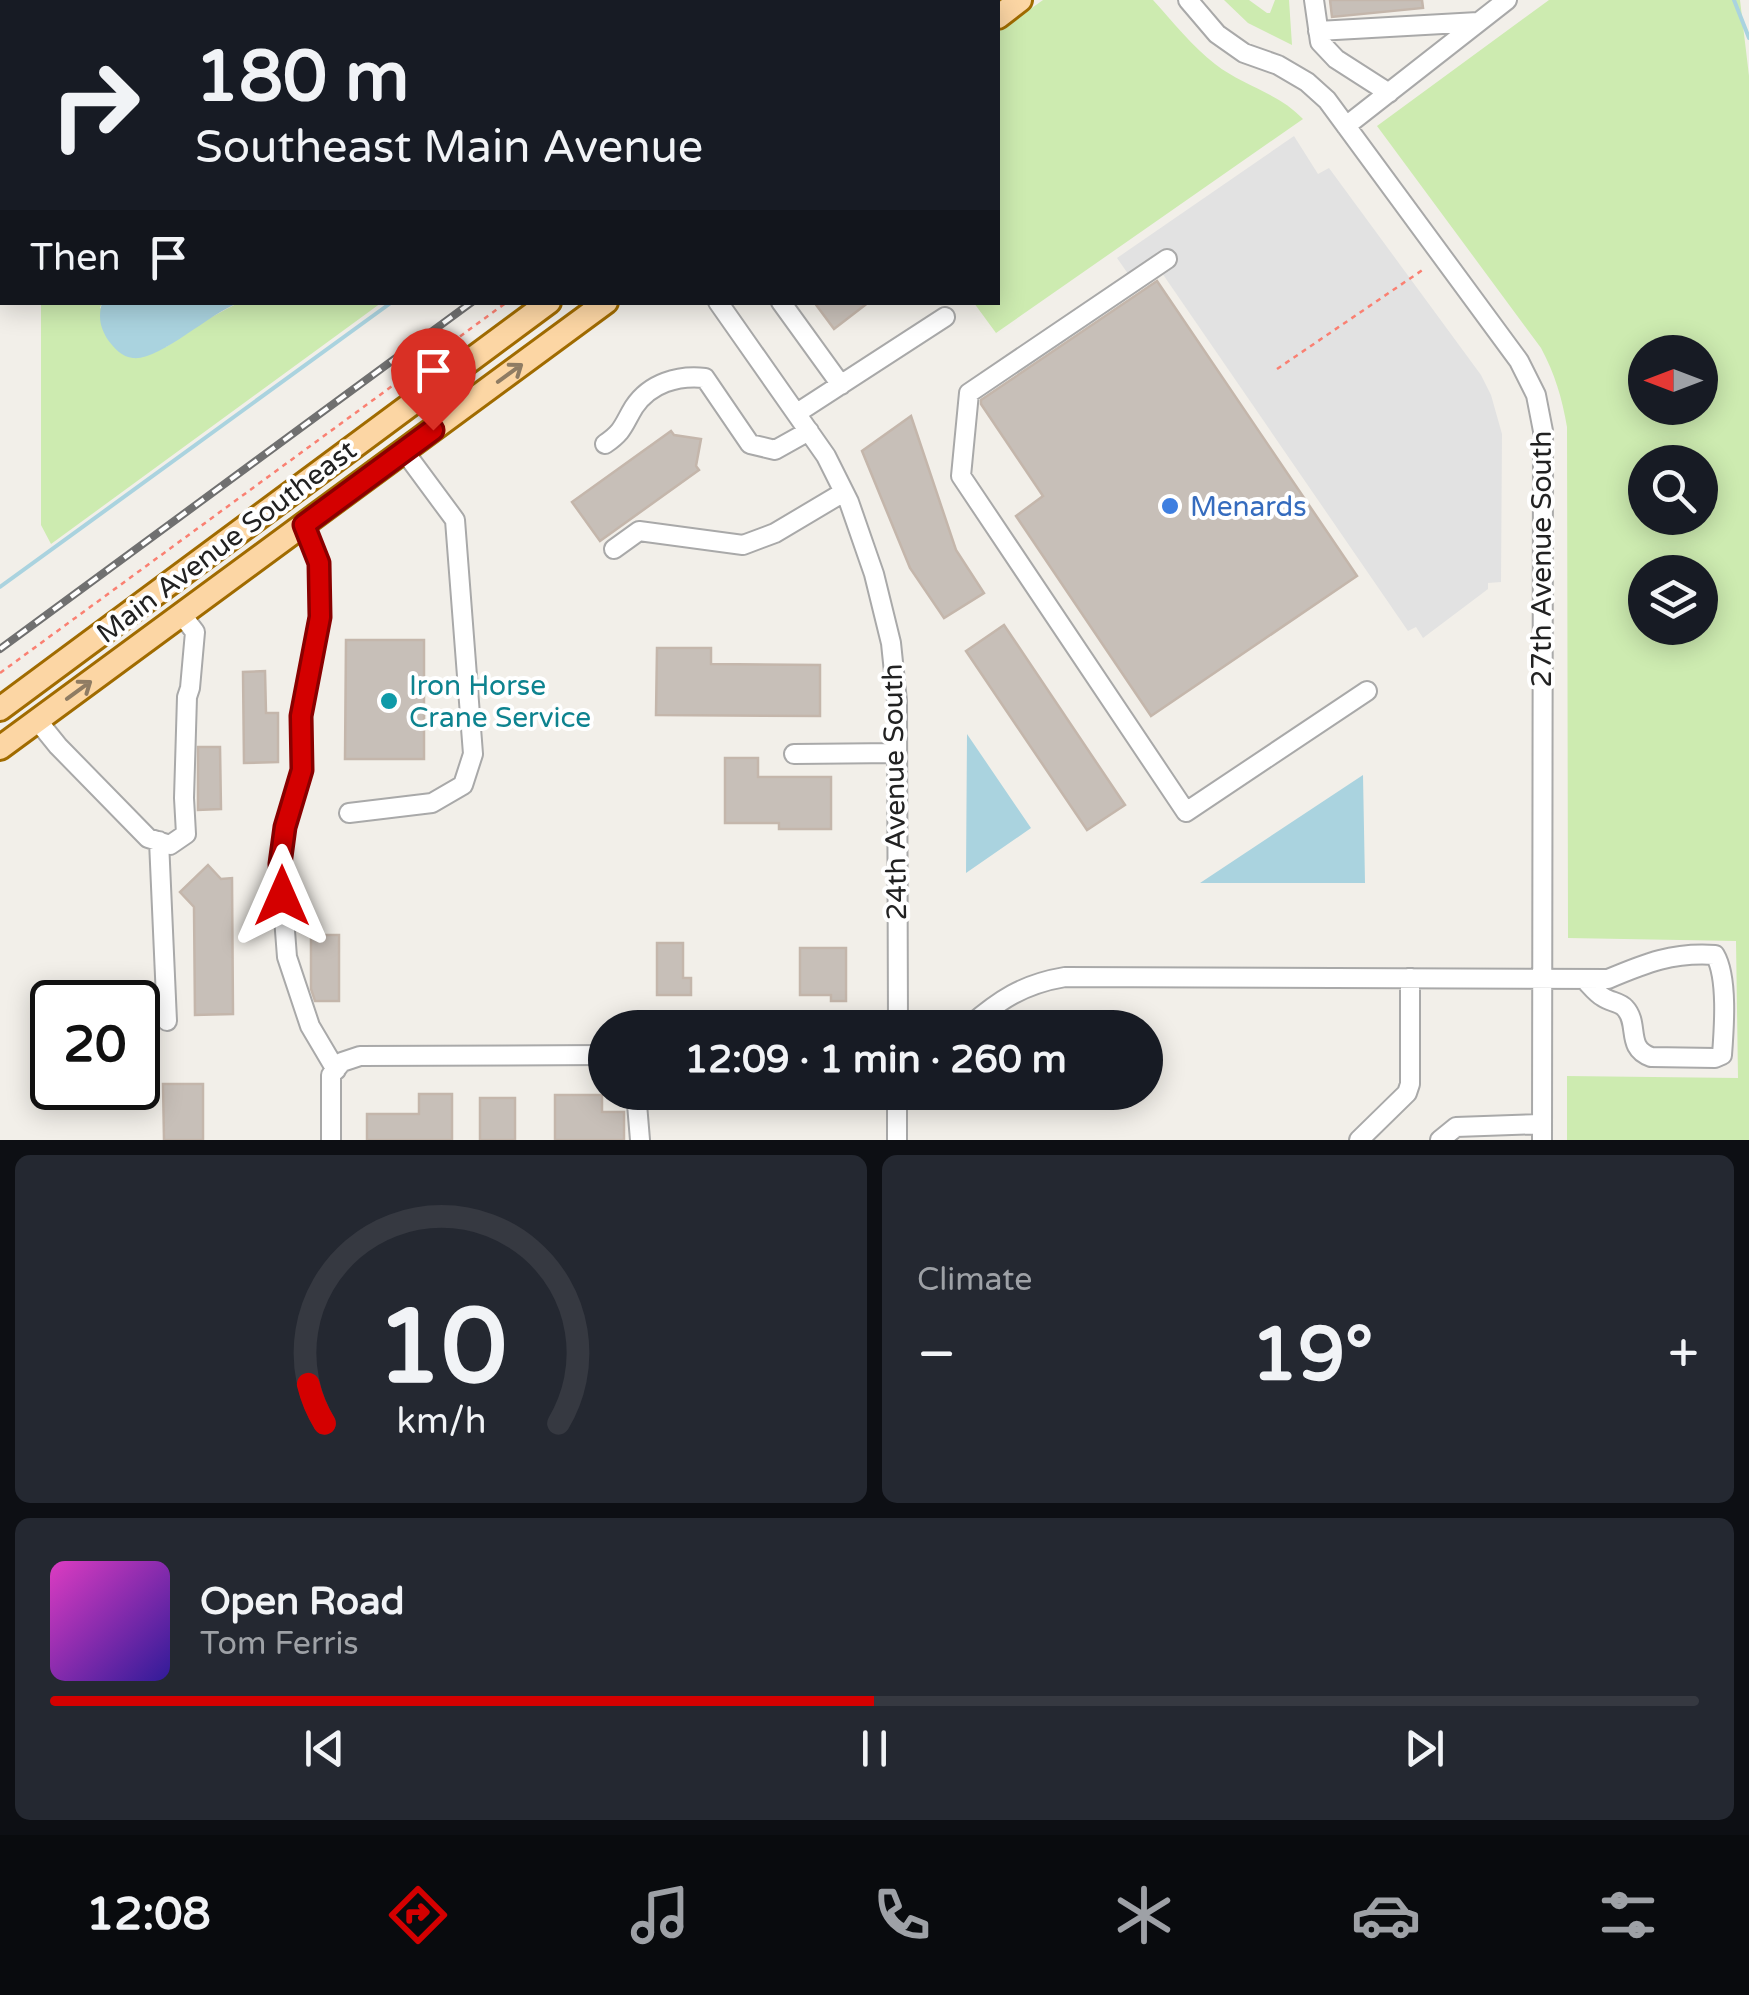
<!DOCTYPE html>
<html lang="en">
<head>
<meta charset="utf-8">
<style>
	body { margin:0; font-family:"Varela Round",sans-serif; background:#242831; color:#f1f3f6; height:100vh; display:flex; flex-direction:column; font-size:38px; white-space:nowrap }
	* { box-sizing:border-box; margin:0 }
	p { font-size:32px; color:#9ea1a6 }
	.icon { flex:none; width:55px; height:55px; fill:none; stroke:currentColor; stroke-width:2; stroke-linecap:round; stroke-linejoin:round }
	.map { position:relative; height:1140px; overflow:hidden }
	.panel { display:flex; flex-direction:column; gap:15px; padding:15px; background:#0d0f14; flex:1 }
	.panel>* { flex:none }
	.guide { position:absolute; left:0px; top:0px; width:1000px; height:305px; box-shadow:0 5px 25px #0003; background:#171b24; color:#f1f3f6; overflow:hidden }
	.needle { width:65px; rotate:270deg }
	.tools { position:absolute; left:1628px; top:335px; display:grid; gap:20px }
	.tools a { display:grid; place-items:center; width:90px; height:90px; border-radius:50%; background:#171b24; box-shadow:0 5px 25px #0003; font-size:50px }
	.speed { position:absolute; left:30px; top:980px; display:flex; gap:20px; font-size:50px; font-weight:700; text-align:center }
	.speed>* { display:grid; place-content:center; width:130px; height:130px; border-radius:50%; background:#171b24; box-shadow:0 5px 25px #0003; line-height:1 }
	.speed .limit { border:5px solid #111; border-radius:15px; background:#fff; color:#111 }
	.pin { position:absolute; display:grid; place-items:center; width:85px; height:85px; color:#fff; margin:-102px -42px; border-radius:50% 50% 50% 0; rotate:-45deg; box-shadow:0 0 10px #0007 }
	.pin .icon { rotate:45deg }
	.me { position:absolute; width:110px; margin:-55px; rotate:0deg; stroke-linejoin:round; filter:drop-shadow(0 0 8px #0008) }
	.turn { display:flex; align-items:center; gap:35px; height:210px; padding:0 30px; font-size:45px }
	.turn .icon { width:130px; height:130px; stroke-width:2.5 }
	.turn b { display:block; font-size:70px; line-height:85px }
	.then { display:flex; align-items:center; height:95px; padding:0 30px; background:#0003; gap:20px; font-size:38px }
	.big { font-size:75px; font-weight:700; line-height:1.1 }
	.panel .card { flex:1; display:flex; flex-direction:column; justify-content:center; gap:15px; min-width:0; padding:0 35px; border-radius:15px; background:#242831 }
	.panel .dial { align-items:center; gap:0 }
	.dial svg { height:260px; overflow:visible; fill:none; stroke:#363941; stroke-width:7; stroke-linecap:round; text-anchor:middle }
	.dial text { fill:#f1f3f6; stroke:none }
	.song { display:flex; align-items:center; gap:30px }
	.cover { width:120px; height:120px; border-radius:15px; background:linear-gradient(135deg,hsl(310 70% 55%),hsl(250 70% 35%)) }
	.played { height:10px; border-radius:5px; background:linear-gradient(90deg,#d40000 50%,#363941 50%) }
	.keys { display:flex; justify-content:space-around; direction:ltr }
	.heat { display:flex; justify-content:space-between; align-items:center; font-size:55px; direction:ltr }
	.panel .tiles { flex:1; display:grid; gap:15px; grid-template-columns:1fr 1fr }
	.card:last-child { grid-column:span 2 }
	.trip { position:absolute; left:588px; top:1010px; width:575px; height:100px; border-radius:50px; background:#171b24; box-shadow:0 5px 25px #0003; font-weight:700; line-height:100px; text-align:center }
	.tabs { display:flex; height:160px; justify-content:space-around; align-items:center; background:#090b0e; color:#9ea1a6 }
	.tabs .icon { width:70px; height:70px }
	.tabs .current { color:#d40000 }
	.tabs b { font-size:45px; color:#f1f3f6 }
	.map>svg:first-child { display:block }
	.grass { fill:#cdebb0; fill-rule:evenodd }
	.parking { fill:#e2e2e2 }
	.water { fill:#aad3df }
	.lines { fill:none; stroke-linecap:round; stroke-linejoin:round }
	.stream { stroke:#aad3df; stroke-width:4 }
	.building { fill:#c7bfb8; stroke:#c4b6ab; stroke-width:2.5 }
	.minor-casing { stroke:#a9a9a9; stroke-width:22 }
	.major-casing { stroke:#a06b00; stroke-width:28 }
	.path { stroke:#fa8072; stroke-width:2.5; stroke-dasharray:5 5; stroke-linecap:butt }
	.minor { stroke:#fff; stroke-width:18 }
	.major { stroke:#fcd6a4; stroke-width:22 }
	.rail-casing { stroke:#707070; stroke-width:8 }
	.rail { stroke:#fff; stroke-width:4; stroke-dasharray:11; stroke-linecap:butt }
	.oneway { stroke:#8f7c63 }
	.route-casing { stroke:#8a0000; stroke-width:25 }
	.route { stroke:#d40000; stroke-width:18 }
	.shop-dot { fill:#3f7fe0; stroke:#fff; stroke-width:4 }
	.culture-dot { fill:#0f9aa8; stroke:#fff; stroke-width:4 }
	.labels { text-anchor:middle; stroke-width:8; stroke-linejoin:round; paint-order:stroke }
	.shop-label { font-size:28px; fill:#366cbe; stroke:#fff; text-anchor:start }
	.street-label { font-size:28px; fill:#222; stroke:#fff }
	.culture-label { font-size:28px; fill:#0d838f; stroke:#fff; text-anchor:start }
</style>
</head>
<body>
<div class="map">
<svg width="1749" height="1140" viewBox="0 0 1749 1140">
	<rect width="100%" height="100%" fill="#f2efe9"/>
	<!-- grass -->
	<path class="grass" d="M1043,0H1153C1173,22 1192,46 1215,64C1243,86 1279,93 1303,119L996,333L974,303L998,302V32Z
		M1224,0H1249L1267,13H1270L1275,0H1289L1292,45L1248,23Z
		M1549,0H1740L1749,76V1140H1567V1076L1738,1078L1736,941L1568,938L1567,427C1562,398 1555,374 1541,348L1377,126ZM1700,352V408H1645V352ZM1700,462V518H1645V462ZM1700,572V628H1645V572Z
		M41,303H102L100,308L166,347L204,321L238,303H381L51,544L41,525Z"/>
	<!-- parking -->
	<path class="parking" d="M1294,136L1318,174L1329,168L1481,375L1491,395L1502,434L1501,582L1488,583V589L1423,638L1416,627L1408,631L1162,273L1138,288L1117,258Z"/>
	<!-- water -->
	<path class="water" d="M102,303V302L238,303C209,314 159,361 133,358C122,357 114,348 108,340C100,327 98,317 102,303Z
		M967,734L1031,828L966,873Z
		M1363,775L1365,883H1200Z"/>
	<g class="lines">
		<!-- stream -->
		<path class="stream" d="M1734,0L1749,38
			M803,2L807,0
			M0,587L392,302"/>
	</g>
	<!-- building -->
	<path class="building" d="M1330,0H1422L1423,8L1332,17Z
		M1157,281L1357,576L1151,716L1016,516L1043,496L981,404V400Z
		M814,302H869L834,329Z
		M911,416L956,550L984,593L944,618L910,568L862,451Z
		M671,431L674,435L701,439L696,466L699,470L600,541L572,502Z
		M1004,625L1125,805L1087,830L966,651Z
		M346,640H424V759H345Z
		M657,648H711V664L820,665V716L656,715Z
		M265,671L266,713H278V762L244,763L243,672Z
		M198,747H220L221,809L198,810Z
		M725,758H758V777H831V829H779V823H725Z
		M208,865L221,879L232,878L233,1014L195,1015L194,907L180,892Z
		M311,935H339V1001H315L311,989Z
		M657,943H683V978H691V995H657Z
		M800,948H846V1001H831V995H800Z
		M163,1084H203V1140H164Z
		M419,1094H452V1140H367V1114H419Z
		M555,1095H602V1112H624V1140H555Z
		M480,1098H515V1140H480Z"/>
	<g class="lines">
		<defs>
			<path id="minor" d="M1188,0L1217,34L1244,53L1278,65L1307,82L1327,100L1519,361L1536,395L1543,431L1542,1140
				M1314,0L1320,42L1336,59L1389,93
				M1318,31L1478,22
				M1346,126L1507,0
				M1167,259L969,393L961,476L1186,812L1367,691
				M718,302L826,456L849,502L874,574L891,643L897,701L898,1028
				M781,302L841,385
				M797,413L945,317
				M605,444C624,431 623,425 634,407C650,383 678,375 705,378L750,444L775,450L809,431
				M304,525L319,563V617L301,716L302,770L285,827L280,865L287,957L310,1026L336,1070
				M614,549L639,531L743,545L775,533L844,492
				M37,720L58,746L148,838L170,845L186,834L184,798L187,697L190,688L195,632L182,615
				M794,754L897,753
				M349,813L432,803L463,785L473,754L455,520L404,451
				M159,841L167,1021
				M967,1028C999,1000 1023,984 1065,977L1608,979C1646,963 1673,952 1715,955C1728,977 1724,1029 1722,1055L1715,1058L1651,1057C1625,1048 1640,1024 1625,1008C1620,1002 1610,1002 1603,997C1596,993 1590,985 1585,980
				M636,1092L640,1140
				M331,1140V1075L342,1062L360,1056L605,1055
				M897,1140V1092
				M1359,1140L1407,1093L1410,1084V978
				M1440,1140L1456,1127L1542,1124"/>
			<path id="major" d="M487,0L489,2
				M525,0L527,2
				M962,2L965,0
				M998,17L1020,0
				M0,709L549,302
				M0,748L606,302"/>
		</defs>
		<!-- minor casing -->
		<use href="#minor" class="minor-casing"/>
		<!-- major casing -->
		<use href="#major" class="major-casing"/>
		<!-- path -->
		<path class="path" d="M561,0L563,2
			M917,2L920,0
			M1277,369L1424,269
			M0,673L507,302"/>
		<!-- minor -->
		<use href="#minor" class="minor"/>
		<!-- major -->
		<use href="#major" class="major"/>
		<defs>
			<path id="rail" d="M883,2L886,0
				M0,649L472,302"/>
		</defs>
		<!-- rail casing -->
		<use href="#rail" class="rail-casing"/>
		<!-- rail -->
		<use href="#rail" class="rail"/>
	</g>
	<!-- one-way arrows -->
	<defs><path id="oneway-shaft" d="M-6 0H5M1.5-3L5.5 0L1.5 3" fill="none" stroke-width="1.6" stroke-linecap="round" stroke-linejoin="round" transform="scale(2.5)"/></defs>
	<g class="oneway">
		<use href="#oneway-shaft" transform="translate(510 373) rotate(-36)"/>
		<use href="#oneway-shaft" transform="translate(79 690) rotate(-36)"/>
	</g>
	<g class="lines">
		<defs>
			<path id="route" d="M282,896L280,864L285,827L302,770L301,716L320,617L319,563L304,525L433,430"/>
		</defs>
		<!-- route casing -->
		<use href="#route" class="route-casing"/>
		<!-- route -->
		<use href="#route" class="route"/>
	</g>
	<!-- markers -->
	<circle class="shop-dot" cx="1170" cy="506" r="10"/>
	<circle class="culture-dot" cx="389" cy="701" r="10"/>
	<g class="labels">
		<!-- shop labels -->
		<g class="shop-label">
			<text x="1190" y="516">Menards</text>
		</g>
		<!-- street labels -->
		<g class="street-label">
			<text transform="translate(226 541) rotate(-37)" y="10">Main Avenue Southeast</text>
			<text transform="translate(1541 559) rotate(-90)" y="10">27th Avenue South</text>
			<text transform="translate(894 792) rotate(-91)" y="10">24th Avenue South</text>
		</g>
		<!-- culture labels -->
		<g class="culture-label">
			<text x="409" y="695">Iron Horse<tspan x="409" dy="32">Crane Service</tspan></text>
		</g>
	</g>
</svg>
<div class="tools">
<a><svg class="needle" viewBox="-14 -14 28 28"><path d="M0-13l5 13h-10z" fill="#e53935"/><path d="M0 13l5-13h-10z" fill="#9ea1a6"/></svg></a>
<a><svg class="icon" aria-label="search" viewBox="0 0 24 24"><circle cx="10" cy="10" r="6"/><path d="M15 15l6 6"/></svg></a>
<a><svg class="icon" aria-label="layers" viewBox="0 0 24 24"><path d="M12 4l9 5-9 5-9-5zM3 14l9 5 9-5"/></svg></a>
</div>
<div class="speed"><div class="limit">20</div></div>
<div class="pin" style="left:433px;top:430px;background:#d93025"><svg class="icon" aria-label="arrive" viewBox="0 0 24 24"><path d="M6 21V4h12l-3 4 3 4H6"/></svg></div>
<svg class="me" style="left:282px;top:896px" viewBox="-20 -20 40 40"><path d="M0-17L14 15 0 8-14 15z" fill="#d40000" stroke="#fff" stroke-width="4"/></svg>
<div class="trip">12:09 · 1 min · 260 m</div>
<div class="guide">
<div class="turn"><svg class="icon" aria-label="right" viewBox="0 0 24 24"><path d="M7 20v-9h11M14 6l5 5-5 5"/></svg><div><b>180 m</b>Southeast Main Avenue</div></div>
<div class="then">Then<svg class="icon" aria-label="arrive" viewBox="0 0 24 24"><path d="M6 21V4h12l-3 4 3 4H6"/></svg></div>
</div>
</div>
<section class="panel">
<div class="tiles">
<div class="card dial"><svg viewBox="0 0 100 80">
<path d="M14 69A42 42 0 1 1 86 69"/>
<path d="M14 69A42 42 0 0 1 9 57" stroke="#d40000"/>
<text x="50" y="56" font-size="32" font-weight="700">10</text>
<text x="50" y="72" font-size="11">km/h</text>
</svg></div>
<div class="card"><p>Climate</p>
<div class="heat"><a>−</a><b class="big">19°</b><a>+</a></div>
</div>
<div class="card">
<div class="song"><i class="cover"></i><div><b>Open Road</b><p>Tom Ferris</p></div></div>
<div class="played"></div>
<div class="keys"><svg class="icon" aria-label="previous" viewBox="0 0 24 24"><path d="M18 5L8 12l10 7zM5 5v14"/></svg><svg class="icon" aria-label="pause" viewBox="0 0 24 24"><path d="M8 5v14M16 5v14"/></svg><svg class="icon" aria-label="next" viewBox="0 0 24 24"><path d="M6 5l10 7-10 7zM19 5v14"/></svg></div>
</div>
</div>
</section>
<nav class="tabs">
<b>12:08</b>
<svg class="icon current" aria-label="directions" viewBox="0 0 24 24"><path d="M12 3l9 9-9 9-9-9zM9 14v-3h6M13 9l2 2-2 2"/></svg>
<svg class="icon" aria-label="music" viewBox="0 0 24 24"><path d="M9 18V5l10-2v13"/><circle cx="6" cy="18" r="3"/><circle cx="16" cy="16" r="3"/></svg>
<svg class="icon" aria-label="phone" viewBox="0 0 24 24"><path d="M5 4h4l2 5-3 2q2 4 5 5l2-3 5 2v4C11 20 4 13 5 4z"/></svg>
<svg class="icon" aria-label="climate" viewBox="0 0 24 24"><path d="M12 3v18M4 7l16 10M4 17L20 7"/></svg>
<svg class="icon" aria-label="car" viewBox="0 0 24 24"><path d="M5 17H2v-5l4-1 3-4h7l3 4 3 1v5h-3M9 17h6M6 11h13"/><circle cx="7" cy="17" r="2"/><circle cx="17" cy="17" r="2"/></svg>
<svg class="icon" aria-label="filters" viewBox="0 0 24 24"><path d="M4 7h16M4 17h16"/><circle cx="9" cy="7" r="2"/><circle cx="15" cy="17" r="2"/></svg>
</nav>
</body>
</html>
